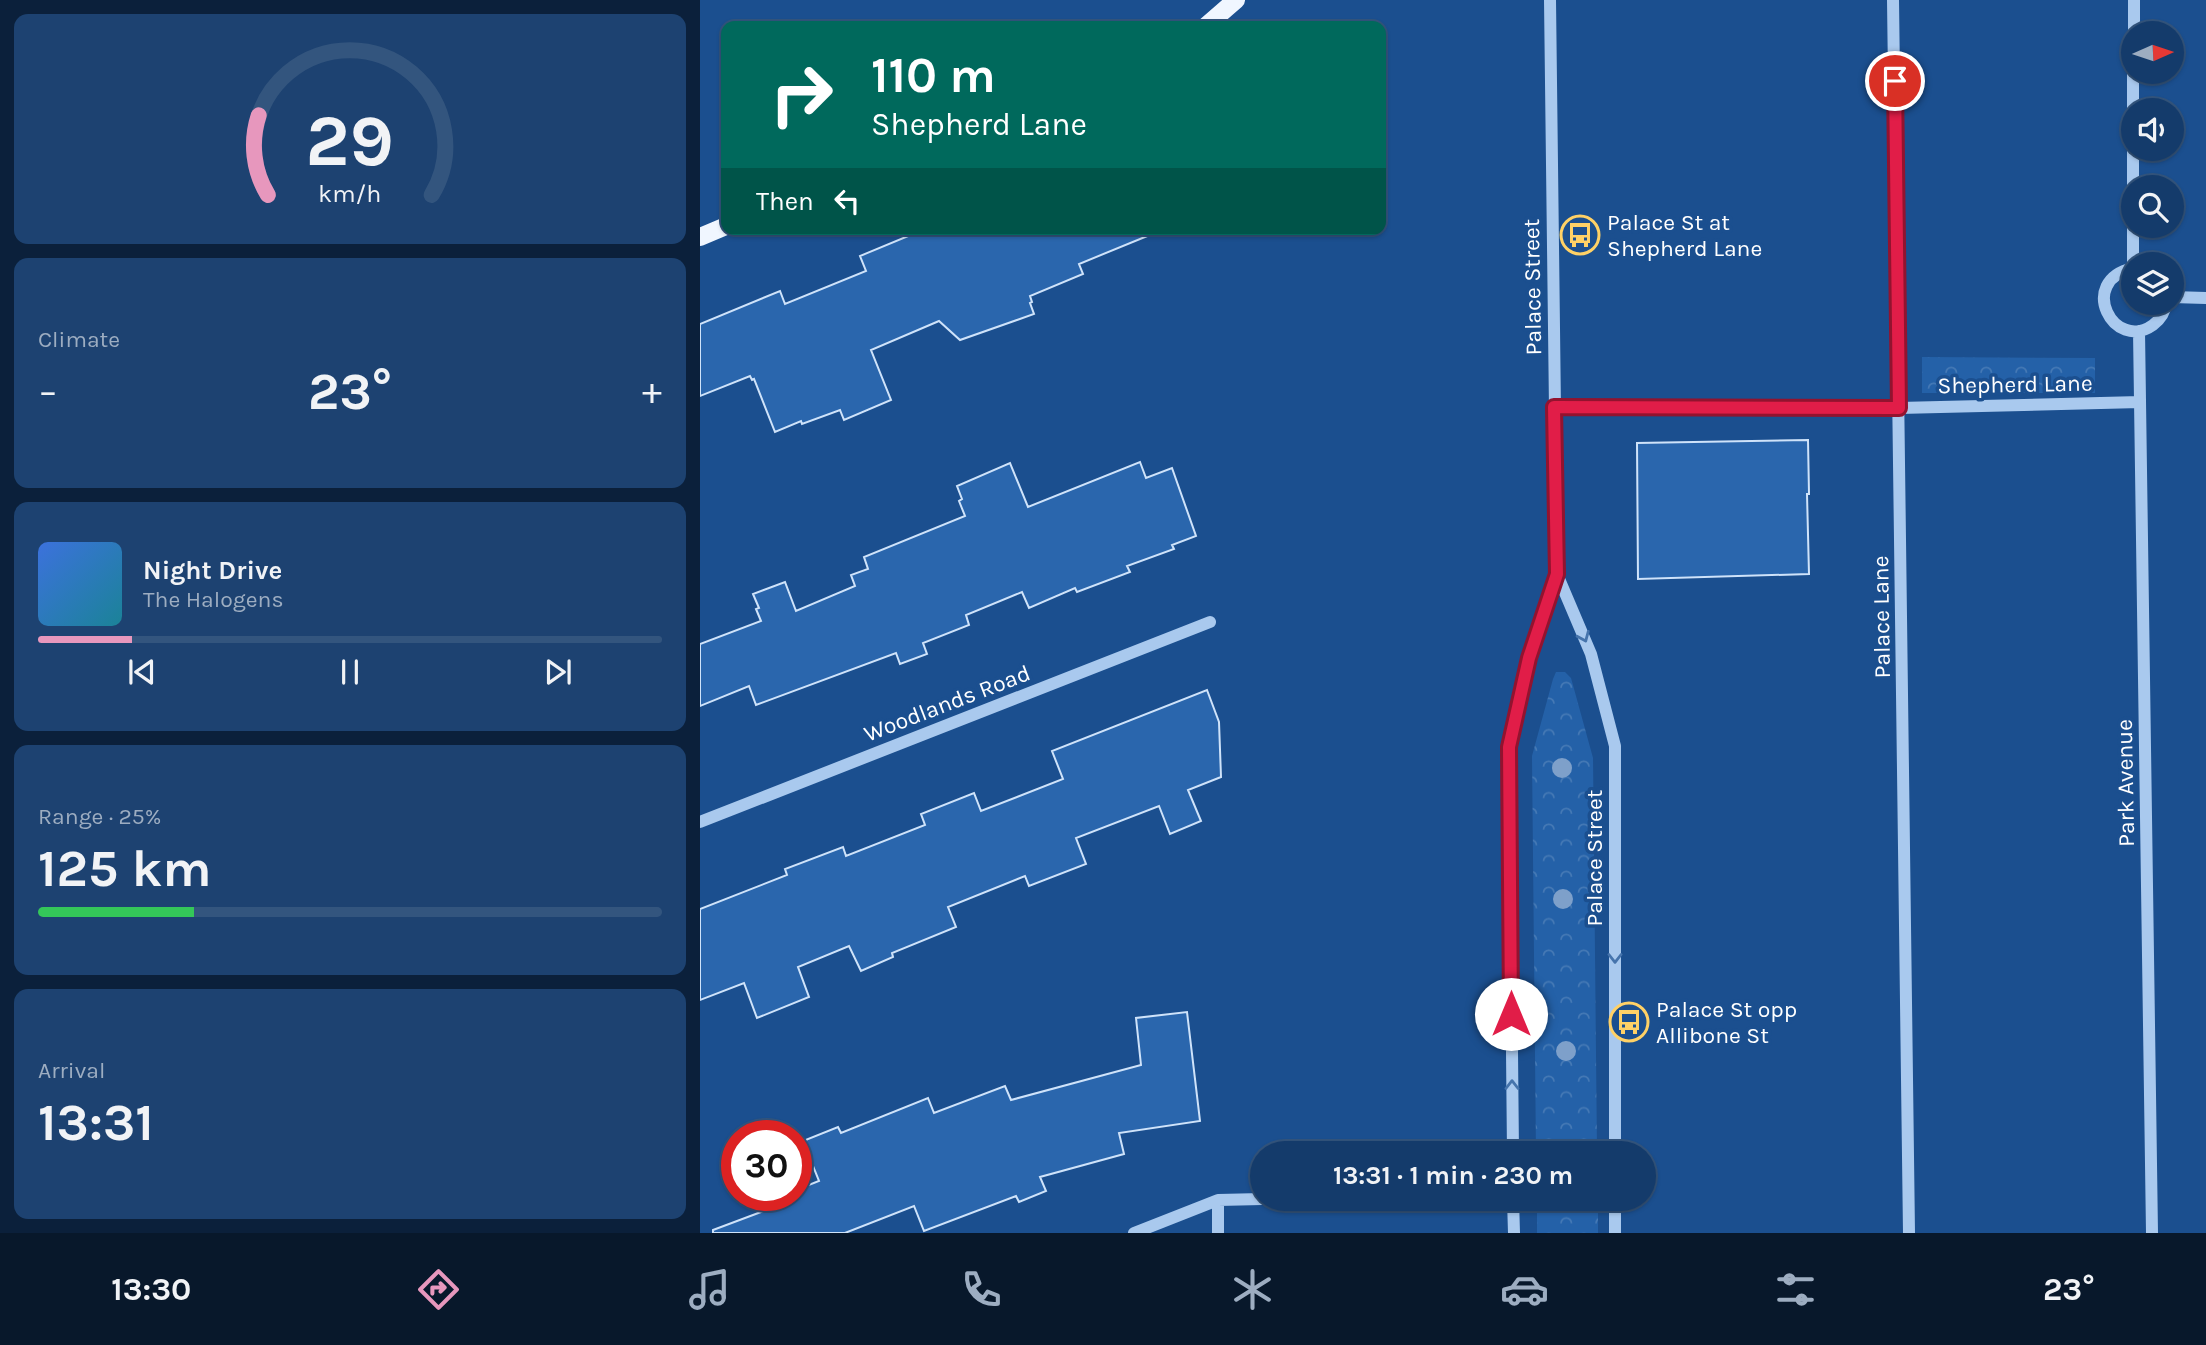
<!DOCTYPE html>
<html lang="en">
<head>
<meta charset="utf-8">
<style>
	body { margin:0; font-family:Karla,sans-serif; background:#1d4271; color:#f1f3f6; height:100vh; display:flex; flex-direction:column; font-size:26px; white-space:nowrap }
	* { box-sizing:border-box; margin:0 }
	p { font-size:23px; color:#9dadc1 }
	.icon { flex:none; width:38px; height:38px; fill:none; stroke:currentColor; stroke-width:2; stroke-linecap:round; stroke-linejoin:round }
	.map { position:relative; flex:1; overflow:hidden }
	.panel { display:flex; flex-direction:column; gap:14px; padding:14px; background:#0b203b; width:700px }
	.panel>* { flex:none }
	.guide { position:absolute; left:21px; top:21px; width:665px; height:214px; border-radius:14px; box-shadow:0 2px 5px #0004,0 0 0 2px #33557e; background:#00695c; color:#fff; overflow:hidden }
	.needle { width:46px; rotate:87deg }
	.fabs { position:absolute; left:1421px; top:21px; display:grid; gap:14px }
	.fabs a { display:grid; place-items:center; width:63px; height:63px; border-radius:50%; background:#143b6b; box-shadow:0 2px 5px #0004,0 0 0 2px #33557e; font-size:35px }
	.speed { position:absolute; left:21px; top:1120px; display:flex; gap:14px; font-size:35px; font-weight:700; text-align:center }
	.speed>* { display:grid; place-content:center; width:91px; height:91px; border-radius:50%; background:#143b6b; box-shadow:0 2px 5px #0004,0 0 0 2px #33557e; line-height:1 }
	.speed .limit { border:10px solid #d22; background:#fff; color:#111 }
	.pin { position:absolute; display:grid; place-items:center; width:60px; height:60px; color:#fff; margin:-30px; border:4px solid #fff; border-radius:50%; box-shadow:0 2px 7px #0007 }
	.me { position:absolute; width:77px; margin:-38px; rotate:0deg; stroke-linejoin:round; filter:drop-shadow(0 0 5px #0008) }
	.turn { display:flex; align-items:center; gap:24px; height:147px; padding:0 35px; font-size:32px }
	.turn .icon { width:91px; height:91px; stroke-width:2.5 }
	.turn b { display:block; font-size:49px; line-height:60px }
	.then { display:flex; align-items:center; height:66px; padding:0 35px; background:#0003; gap:14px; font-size:26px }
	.big { font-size:52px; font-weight:700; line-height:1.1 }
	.panel .card { flex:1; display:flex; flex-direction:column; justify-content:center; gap:10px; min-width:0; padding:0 24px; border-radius:14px; background:#1d4271 }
	.panel .dial { align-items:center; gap:0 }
	.dial svg { height:182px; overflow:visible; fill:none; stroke:#33557e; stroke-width:7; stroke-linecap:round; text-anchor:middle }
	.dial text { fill:#f1f3f6; stroke:none }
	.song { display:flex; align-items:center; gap:21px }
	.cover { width:84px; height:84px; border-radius:10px; background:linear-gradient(135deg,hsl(220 70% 55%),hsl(190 70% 35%)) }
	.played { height:7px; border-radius:4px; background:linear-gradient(90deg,#e797bd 15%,#33557e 15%) }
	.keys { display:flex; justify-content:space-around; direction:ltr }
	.heat { display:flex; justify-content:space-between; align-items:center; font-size:38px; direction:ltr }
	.charge { height:10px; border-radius:5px; background:linear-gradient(90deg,#34c759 25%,#33557e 0) }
	.trip { position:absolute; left:550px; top:1141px; width:406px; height:70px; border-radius:35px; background:#143b6b; box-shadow:0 2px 5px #0004,0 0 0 2px #33557e; font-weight:700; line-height:70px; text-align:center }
	.tabs { display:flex; height:112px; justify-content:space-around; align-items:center; background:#08182b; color:#9dadc1 }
	.tabs .icon { width:49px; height:49px }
	.tabs .on { color:#e797bd }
	.tabs b { font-size:32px; color:#f1f3f6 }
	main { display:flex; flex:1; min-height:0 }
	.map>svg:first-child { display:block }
	.park { fill:url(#park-crowns) }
	.building { fill:#2a66ad; stroke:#cfe3fa; stroke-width:2 }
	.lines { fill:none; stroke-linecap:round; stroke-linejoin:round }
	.minor { stroke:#a9c9ee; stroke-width:12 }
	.major { stroke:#f0f6ff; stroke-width:18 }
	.tree { fill:#7ea0ca }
	.oneway { stroke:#4674ac }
	.route-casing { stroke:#92132f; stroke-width:18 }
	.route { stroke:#e11d48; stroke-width:12 }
	.labels { text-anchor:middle; stroke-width:7; stroke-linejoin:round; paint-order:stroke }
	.poi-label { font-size:23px; fill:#fff; stroke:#1b4f8f; text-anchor:start }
	.street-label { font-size:23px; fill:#fff; stroke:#1b4f8f }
</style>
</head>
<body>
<main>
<section class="panel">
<div class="card dial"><svg viewBox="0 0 100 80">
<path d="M14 69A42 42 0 1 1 86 69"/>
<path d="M14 69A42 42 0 0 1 10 34" stroke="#e797bd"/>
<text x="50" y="56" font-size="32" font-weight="700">29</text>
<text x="50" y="72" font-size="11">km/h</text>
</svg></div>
<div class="card"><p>Climate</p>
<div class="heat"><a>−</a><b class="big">23°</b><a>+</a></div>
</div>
<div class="card">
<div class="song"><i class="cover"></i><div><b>Night Drive</b><p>The Halogens</p></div></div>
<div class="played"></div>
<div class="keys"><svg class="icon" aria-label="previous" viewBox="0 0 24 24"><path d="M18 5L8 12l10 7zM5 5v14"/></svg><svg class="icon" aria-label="pause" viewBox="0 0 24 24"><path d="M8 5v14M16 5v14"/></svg><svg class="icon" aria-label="next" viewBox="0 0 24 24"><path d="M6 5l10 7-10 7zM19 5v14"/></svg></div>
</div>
<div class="card"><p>Range · 25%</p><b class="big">125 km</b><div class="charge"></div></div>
<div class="card"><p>Arrival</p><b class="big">13:31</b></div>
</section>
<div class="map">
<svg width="1506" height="1233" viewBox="0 0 1506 1233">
	<defs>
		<pattern id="park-crowns" width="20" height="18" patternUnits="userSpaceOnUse" patternTransform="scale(1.75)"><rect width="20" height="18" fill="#2461a8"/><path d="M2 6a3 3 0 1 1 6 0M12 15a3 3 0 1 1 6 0" fill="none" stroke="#4579b5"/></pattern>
	</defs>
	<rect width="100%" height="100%" fill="#1b4f8f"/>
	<!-- park -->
	<path class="park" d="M1222,357L1395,358V393H1222Z
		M856,672H865L871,678L893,758L897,1153H836L832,756L853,679Z
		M837,1199H898V1233H837Z"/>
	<!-- building -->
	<path class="building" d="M225,229L462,230L379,264L383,274L330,296L332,302L330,303L334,314L260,340L239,321L171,350L191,400L144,420L140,410L102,424L101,421L75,432L54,379L52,380L50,376L0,396V324L80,291L85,304L166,271L160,256Z
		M1108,440L1109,494H1107L1109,574L938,579L937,443Z
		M440,462L446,478L472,468L496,536L472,545L474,549L427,566L430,572L377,592L375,588L329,608L322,592L266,615L269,625L223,643L227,654L200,664L196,653L56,705L49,686L0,706V644L61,621L56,609L59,608L53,594L85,582L96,611L155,586L151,575L168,569L164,557L265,516L259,501L262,499L257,486L310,463L328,507Z
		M507,690L519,722L521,777L488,790L501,821L470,834L459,806L376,838L386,864L329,886L325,876L248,907L256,927L192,953L193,957L161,971L149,946L98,967L109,997L57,1018L44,983L0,1000V909L87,875L85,869L143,847L146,856L225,825L221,814L274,793L281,811L363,779L352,751Z
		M487,1012L500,1121L419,1133L424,1154L340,1177L346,1191L319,1202L316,1196L224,1231L214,1206L145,1233H13V1230L85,1203L82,1196L96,1195V1190L119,1181L103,1141L138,1127L141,1133L228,1098L234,1113L305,1086L311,1100L441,1065L436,1018Z"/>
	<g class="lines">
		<!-- minor -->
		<path class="minor" d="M1193,0L1209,1233
			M1434,33V0
			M1433,110V72
			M1433,268C1376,281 1414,353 1453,325C1461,319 1465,313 1466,303
			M1433,268V149
			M1472,297L1506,298
			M1439,331L1452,1233
			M854,407L1199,408L1440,402
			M857,574L891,654L915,746V1153
			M0,822L510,622
			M813,1153L809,747L829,658L857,574L850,0
			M813,1199L814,1233
			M518,1200V1233
			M434,1233L518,1200L562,1199
			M915,1233V1199"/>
		<!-- major -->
		<path class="major" d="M506,26L536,0
			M0,237L26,226"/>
	</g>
	<!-- trees -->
	<g class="tree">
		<circle cx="862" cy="768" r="10"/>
		<circle cx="863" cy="899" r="10"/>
		<circle cx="866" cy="1051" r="10"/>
	</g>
	<!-- one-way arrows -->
	<defs><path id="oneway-chevron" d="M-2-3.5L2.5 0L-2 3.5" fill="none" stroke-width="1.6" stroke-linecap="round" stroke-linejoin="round" transform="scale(1.75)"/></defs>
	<g class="oneway">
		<use href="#oneway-chevron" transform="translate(884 637) rotate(67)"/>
		<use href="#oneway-chevron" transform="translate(915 958) rotate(90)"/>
		<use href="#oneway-chevron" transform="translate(812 1085) rotate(-90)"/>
	</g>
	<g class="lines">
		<defs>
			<path id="route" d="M811,1014L809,747L829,658L857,574L854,407L1199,408L1195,81"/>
		</defs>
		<!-- route casing -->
		<use href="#route" class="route-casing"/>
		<!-- route -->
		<use href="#route" class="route"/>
	</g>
	<!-- icons -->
	<defs>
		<symbol id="bus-ring" viewBox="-11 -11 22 22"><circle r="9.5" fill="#1b4f8f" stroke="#ffd166" stroke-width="1.5"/><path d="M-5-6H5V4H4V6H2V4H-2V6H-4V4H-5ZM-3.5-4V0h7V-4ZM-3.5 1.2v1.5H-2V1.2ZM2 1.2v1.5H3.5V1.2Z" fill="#ffd166"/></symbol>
	</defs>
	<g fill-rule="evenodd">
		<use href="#bus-ring" x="858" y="213" width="44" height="44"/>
		<use href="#bus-ring" x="907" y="1000" width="44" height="44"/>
	</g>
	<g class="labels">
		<!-- poi labels -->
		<g class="poi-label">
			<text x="907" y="230">Palace St at<tspan x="907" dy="26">Shepherd Lane</tspan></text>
			<text x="956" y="1017">Palace St opp<tspan x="956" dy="26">Allibone St</tspan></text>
		</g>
		<!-- street labels -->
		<g class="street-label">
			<text transform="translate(832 287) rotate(-91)" y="8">Palace Street</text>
			<text transform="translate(1315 384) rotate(-1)" y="8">Shepherd Lane</text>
			<text transform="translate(1181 617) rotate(-91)" y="8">Palace Lane</text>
			<text transform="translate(247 703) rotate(-21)" y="8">Woodlands Road</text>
			<text transform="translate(1425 783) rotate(-91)" y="8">Park Avenue</text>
			<text transform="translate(894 858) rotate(-90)" y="8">Palace Street</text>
		</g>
	</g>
</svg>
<div class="fabs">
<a><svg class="needle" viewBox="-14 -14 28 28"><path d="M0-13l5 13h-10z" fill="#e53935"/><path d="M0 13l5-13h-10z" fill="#9dadc1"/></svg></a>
<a><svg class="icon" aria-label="sound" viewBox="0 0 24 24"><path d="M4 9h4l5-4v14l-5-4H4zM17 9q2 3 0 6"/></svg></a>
<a><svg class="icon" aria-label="search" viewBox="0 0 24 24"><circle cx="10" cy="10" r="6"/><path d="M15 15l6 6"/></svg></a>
<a><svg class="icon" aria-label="layers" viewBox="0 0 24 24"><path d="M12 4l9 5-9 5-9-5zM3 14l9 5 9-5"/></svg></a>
</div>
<div class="speed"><div class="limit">30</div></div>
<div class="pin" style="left:1195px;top:81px;background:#d93025"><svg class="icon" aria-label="arrive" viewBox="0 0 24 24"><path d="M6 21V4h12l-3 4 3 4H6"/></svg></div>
<svg class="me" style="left:811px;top:1014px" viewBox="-20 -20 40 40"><circle r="19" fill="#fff"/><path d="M0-13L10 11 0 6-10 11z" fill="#e11d48"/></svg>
<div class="trip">13:31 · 1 min · 230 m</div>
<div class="guide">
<div class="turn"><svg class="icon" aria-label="right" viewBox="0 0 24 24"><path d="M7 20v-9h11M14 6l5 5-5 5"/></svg><div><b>110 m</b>Shepherd Lane</div></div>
<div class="then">Then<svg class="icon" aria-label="left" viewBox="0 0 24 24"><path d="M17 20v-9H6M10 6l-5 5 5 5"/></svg></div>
</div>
</div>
</main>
<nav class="tabs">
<b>13:30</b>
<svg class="icon on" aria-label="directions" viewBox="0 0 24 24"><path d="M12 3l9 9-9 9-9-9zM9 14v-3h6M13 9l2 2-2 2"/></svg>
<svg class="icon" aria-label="music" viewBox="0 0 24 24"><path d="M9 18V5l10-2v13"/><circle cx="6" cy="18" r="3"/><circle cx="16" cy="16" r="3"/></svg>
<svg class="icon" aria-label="phone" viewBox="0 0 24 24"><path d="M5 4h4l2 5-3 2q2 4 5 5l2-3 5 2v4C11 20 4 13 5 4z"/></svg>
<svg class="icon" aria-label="climate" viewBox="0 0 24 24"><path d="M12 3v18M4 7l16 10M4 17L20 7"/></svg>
<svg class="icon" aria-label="car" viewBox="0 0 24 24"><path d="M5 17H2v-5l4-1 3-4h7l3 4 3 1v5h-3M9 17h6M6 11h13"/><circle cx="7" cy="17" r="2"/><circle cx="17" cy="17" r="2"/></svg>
<svg class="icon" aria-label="filters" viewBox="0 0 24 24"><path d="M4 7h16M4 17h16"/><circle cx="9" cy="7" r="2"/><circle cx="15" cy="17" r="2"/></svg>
<b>23°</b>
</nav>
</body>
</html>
